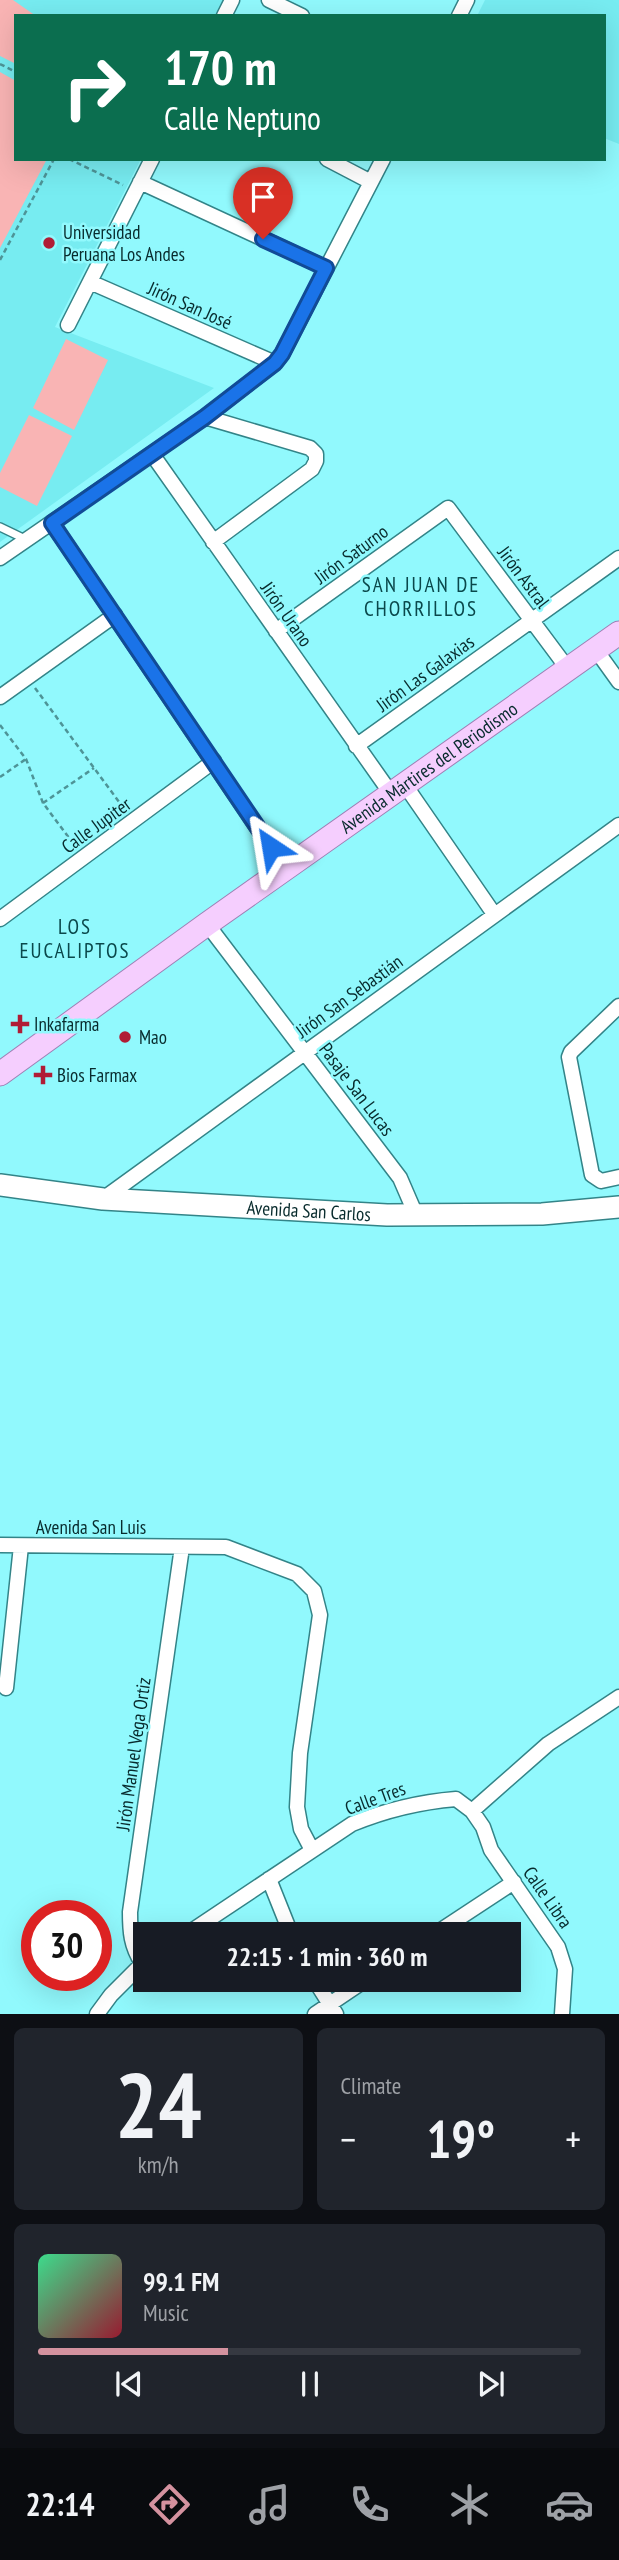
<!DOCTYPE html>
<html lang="en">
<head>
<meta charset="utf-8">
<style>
	body { margin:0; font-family:"PT Sans Narrow",sans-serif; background:#20242c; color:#f1f3f6; height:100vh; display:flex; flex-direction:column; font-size:26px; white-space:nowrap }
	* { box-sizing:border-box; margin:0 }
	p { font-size:23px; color:#9ea1a6 }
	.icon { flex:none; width:38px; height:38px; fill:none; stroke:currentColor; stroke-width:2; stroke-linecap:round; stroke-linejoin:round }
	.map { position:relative; height:2014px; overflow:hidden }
	.sheet { display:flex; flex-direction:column; gap:14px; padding:14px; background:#0d0f14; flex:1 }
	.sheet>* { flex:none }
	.guide { position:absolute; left:14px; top:14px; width:592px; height:147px; border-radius:0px; box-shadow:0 7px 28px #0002; background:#0b6e4f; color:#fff; overflow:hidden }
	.speed { position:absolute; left:21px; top:1900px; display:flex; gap:14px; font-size:35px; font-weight:700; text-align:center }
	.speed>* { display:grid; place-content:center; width:91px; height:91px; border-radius:50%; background:#171b24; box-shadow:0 7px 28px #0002; line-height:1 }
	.speed .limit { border:10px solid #d22; background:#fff; color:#111 }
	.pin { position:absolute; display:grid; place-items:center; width:60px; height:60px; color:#fff; margin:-72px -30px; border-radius:50% 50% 50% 0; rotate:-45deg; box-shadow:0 0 7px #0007 }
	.pin .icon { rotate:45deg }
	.me { position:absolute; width:77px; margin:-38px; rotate:327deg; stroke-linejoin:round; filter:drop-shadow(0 0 5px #0008) }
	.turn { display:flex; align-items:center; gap:24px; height:147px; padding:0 35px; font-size:32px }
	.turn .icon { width:91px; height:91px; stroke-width:2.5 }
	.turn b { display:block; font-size:49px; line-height:60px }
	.big { font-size:52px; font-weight:600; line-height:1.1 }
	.sheet .widget { flex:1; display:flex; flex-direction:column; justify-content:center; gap:10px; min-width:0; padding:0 24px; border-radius:10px; background:#20242c }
	.sheet .dial { align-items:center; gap:0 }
	.dial b { font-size:91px; line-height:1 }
	.song { display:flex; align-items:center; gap:21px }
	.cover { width:84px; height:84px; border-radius:10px; background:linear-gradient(135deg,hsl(150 70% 55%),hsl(350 70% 35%)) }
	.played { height:7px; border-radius:4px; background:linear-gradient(90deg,#d4929f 35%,#363941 35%) }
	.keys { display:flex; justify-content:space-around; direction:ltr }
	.heat { display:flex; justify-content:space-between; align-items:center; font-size:38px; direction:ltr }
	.sheet .tiles { flex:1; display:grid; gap:14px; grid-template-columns:1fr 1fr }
	.widget:last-child { grid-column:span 2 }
	.trip { position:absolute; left:133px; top:1922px; width:388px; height:70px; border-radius:0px; background:#171b24; box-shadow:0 7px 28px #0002; font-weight:600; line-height:70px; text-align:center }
	.menu { display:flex; height:112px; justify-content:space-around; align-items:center; background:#090b0e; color:#9ea1a6 }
	.menu .icon { width:49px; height:49px }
	.menu .current { color:#d4929f }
	.menu b { font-size:32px; color:#f1f3f6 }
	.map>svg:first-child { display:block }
	.built { fill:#77ecf1 }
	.green { fill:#f9b4b4 }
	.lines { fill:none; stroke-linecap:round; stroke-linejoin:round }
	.lane-casing { stroke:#338488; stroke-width:10 }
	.street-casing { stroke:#338488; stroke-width:17 }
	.secondary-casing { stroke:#338488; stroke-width:24 }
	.primary-casing { stroke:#9e80b5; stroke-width:25 }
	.path { stroke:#4e9497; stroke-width:2.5; stroke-dasharray:5 3.5; stroke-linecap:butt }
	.lane { stroke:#fff; stroke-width:7 }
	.street { stroke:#fff; stroke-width:14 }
	.secondary { stroke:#fff; stroke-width:21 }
	.primary { stroke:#f5cefe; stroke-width:23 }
	.route-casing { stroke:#114b97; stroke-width:18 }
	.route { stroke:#1a73e8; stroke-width:12 }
	.poi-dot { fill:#b01c35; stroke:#91f9fd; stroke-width:2.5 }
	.labels { text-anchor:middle; stroke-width:5; stroke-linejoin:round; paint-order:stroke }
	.poi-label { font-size:19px; fill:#082b2d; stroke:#91f9fd; text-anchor:start }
	.street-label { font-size:19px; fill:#082b2d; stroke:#91f9fd }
	.neighbourhood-label { font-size:21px; letter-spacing:2px; fill:#0a484b; stroke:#91f9fd }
</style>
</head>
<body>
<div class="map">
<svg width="619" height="2014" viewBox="0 0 619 2014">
	<rect width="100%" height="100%" fill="#91f9fd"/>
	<!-- built -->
	<path class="built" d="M0,0H223L215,16H16V159H141L55,327L214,388L0,542Z
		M485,0H619V144L604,138V16H477Z"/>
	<!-- green -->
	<path class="green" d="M0,0H13L36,16H16V64L0,56Z
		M0,72L16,81V159H47L0,248Z
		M66,339L108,360L74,430L33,408Z
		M29,415L72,436L37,506L0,487V473Z"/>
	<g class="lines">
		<defs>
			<path id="lane" d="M0,527L25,539"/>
			<path id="street" d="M269,0L302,16
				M224,16L232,0
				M459,16L467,0
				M327,159L371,182
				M140,182L326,268
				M90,282L275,363
				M68,325L152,159
				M205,417L310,448L316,454V461L312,469L213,542
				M152,454L392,795
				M52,523L285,869
				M0,558L205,417L275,363L282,354L383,159
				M276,631L448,508L568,669
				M596,650L619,682
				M0,697L115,615
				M356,746L619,558
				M405,785L494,914
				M0,919L214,761
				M207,924L400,1178L416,1215
				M619,1006L571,1052L569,1057L592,1175L601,1181L619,1177
				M103,1199L619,825
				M0,1545L226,1547L297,1574L314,1591L320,1615L300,1753L297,1807L301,1829L312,1850
				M6,1688L21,1546
				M472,1811L548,1744L619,1697
				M269,1879L291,1934
				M187,1934L352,1824C386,1810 419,1802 456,1799L472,1811L483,1827L491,1850L558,1947L565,1969L562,2014
				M435,1934L514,1882
				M142,1963C131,1946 130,1932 130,1912L182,1547
				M314,1979L336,2014
				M97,2014L111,1995L145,1961
				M315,2014L367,1979"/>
			<g id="secondary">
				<path id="s1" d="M0,1185L103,1199L387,1215L542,1214L619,1207"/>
			</g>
			<g id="primary">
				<path id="s2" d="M0,1074L207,924L619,633"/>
			</g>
		</defs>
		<!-- lane casing -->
		<use href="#lane" class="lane-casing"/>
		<!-- street casing -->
		<use href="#street" class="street-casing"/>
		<!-- secondary casing -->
		<use href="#secondary" class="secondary-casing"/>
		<!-- primary casing -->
		<use href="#primary" class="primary-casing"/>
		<!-- path -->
		<path class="path" d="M0,64L16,72
			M69,159L123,185
			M0,260L54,159
			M35,688L125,810
			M0,725L26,759L43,803L75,846
			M0,777L26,759
			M43,803L94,768"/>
		<!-- lane -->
		<use href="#lane" class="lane"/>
		<!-- street -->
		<use href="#street" class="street"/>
		<!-- secondary -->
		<use href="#secondary" class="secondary"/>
		<!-- primary -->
		<use href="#primary" class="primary"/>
	</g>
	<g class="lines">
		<defs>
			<path id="route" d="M263,239L326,268L282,354L275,363L205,417L52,523L271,847"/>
		</defs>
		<!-- route casing -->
		<use href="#route" class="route-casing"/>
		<!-- route -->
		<use href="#route" class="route"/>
	</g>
	<!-- markers -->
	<g class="poi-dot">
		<circle cx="49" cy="243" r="7"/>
		<path d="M16.5 1013.5h7v7h7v7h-7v7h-7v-7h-7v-7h7z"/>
		<circle cx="125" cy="1037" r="7"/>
		<path d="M39.5 1064.5h7v7h7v7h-7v7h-7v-7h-7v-7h7z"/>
	</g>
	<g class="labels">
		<!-- poi labels -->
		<g class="poi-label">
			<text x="63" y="239">Universidad<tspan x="63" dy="22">Peruana Los Andes</tspan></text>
			<text x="34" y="1031">Inkafarma</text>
			<text x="139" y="1044">Mao</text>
			<text x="57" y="1082">Bios Farmax</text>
		</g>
		<!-- street labels -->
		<g class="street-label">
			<text transform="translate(190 305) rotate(24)" y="7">Jirón San José</text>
			<text transform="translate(351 554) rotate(-36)" y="7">Jirón Saturno</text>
			<text transform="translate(524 577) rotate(53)" y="7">Jirón Astral</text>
			<text transform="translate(287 614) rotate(55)" y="7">Jirón Urano</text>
			<text transform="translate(425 673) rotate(-36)" y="7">Jirón Las Galaxias</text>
			<text dy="7" stroke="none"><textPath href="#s2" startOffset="527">Avenida Mártires del Periodismo</textPath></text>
			<text transform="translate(96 825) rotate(-36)" y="7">Calle Jupiter</text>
			<text transform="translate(349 996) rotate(-36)" y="7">Jirón San Sebastián</text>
			<text transform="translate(357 1089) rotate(53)" y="7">Pasaje San Lucas</text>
			<text dy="7" stroke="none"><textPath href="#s1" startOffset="310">Avenida San Carlos</textPath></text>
			<text x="91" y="1534">Avenida San Luis</text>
			<text transform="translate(133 1754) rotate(-82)" y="7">Jirón Manuel Vega Ortiz</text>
			<text transform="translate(375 1798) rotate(-20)" y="7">Calle Tres</text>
			<text transform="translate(548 1897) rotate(55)" y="7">Calle Libra</text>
		</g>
		<!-- neighbourhood labels -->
		<g class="neighbourhood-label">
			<text x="421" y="592">SAN JUAN DE<tspan x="421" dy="24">CHORRILLOS</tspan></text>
			<text x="75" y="934">LOS<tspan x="75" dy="24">EUCALIPTOS</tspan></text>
		</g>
	</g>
</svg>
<div class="speed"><div class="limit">30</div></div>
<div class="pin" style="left:263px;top:239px;background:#d93025"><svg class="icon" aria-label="arrive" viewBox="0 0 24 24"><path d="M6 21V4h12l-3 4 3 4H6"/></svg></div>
<svg class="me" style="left:271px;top:847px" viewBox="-20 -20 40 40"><path d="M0-17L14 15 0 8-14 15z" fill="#1a73e8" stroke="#fff" stroke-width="4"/></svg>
<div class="trip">22:15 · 1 min · 360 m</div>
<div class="guide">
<div class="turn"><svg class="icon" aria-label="right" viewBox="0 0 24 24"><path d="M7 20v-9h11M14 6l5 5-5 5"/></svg><div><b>170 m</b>Calle Neptuno</div></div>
</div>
</div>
<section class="sheet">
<div class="tiles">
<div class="widget dial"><b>24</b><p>km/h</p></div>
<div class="widget"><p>Climate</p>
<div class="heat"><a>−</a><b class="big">19°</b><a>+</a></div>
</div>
<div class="widget">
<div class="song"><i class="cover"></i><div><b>99.1 FM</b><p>Music</p></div></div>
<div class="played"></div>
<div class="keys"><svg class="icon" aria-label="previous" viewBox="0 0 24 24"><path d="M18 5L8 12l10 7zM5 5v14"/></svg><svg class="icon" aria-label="pause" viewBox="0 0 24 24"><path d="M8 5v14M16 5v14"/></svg><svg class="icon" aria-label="next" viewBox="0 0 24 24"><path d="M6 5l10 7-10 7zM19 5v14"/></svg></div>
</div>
</div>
</section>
<nav class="menu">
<b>22:14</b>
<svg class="icon current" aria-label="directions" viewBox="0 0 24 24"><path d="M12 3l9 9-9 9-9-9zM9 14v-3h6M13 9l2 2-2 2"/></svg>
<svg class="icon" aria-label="music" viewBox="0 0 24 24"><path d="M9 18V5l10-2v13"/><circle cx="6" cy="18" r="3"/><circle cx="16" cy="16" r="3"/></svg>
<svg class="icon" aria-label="phone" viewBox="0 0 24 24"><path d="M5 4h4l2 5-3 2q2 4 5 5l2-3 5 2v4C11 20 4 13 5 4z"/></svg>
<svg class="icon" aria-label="climate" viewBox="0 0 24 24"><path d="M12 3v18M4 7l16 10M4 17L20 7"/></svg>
<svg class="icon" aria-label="car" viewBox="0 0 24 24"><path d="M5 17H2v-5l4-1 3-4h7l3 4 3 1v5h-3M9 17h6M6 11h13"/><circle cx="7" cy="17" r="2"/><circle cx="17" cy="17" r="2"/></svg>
</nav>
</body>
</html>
